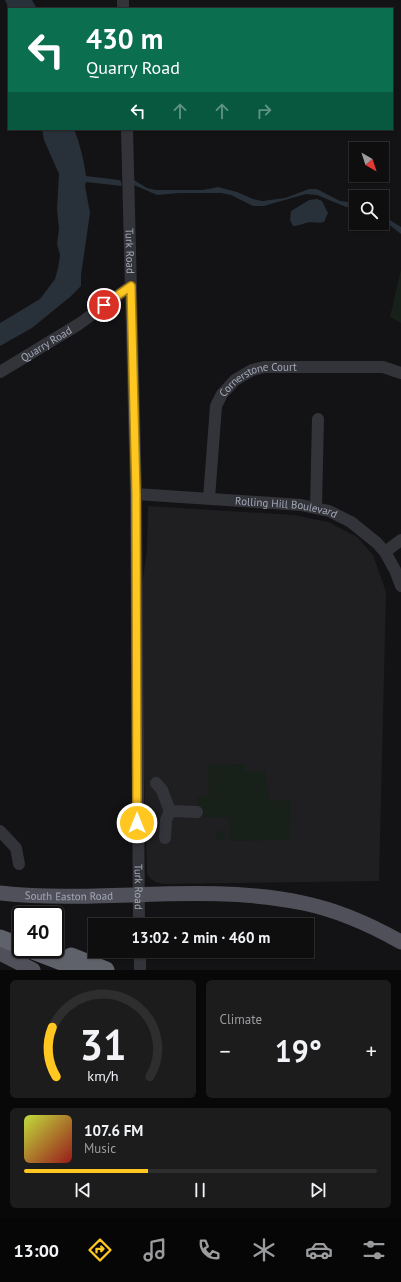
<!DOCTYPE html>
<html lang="en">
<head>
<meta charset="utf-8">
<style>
	body { margin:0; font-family:"PT Sans",sans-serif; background:#1c1c1d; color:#f1f3f6; height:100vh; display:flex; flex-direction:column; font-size:15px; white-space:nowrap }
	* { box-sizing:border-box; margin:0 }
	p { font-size:13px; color:#9b9c9e }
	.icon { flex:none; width:22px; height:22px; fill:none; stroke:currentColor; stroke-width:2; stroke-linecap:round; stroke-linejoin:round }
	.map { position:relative; height:970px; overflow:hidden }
	.panel { display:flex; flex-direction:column; gap:10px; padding:10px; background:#080808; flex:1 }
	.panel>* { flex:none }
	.top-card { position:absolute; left:8px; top:8px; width:385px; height:122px; border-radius:0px; box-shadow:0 1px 3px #0004,0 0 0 1px #2e2e2f; background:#0b6e4f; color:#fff; overflow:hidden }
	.needle { width:26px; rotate:141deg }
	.tools { position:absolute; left:349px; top:142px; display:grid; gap:8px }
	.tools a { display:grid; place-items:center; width:40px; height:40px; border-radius:0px; background:#0e0e0f; box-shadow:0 1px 3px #0004,0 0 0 1px #2e2e2f; font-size:20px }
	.speed { position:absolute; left:12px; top:906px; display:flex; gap:8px; font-size:20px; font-weight:700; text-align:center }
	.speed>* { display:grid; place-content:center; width:52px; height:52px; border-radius:50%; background:#0e0e0f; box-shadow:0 1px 3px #0004,0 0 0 1px #2e2e2f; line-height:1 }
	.speed .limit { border:2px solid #111; border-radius:6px; background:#fff; color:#111 }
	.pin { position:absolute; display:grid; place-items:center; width:34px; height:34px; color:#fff; margin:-17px; border:2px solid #fff; border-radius:50%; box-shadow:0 1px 4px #0007 }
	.me { position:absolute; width:44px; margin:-22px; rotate:0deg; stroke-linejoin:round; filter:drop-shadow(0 0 3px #0008) }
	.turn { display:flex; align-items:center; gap:14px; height:84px; padding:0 12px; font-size:18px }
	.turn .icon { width:52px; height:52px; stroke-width:2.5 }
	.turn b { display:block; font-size:28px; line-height:34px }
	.lanes { display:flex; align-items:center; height:38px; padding:0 12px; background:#0003; justify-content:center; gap:20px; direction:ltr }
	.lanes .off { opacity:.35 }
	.big { font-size:30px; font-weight:700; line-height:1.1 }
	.panel .card { flex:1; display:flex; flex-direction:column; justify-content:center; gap:6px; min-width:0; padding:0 14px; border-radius:6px; background:#1c1c1d }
	.panel .dial { align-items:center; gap:0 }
	.dial svg { height:104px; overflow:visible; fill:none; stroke:#2e2e2f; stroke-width:7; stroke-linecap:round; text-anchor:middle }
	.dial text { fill:#f1f3f6; stroke:none }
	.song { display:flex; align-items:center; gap:12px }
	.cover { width:48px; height:48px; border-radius:6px; background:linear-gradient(135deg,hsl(70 70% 55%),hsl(0 70% 35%)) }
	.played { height:4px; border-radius:2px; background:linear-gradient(90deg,#ffc720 35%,#2e2e2f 35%) }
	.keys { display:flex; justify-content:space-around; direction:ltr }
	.heat { display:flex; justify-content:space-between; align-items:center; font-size:22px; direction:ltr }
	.panel .tiles { flex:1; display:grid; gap:10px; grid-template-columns:1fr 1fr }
	.card:last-child { grid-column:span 2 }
	.trip { position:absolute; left:88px; top:918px; width:226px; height:40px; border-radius:0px; background:#0e0e0f; box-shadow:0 1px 3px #0004,0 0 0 1px #2e2e2f; font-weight:700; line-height:40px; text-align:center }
	.dock { display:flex; height:64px; justify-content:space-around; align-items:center; background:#060606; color:#9b9c9e }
	.dock .icon { width:28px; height:28px }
	.dock .selected { color:#ffc720 }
	.dock b { font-size:18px; color:#f1f3f6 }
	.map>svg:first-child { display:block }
	.built { fill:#1f1e21 }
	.green { fill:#18201a }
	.water { fill:#283039 }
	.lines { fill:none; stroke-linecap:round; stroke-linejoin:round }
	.minor { stroke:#33343a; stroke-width:12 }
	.major { stroke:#4f5059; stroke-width:15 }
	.highway { stroke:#5f616b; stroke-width:17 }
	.route-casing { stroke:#a68115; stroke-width:10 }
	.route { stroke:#ffc720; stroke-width:7 }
	.labels { text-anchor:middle; stroke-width:4; stroke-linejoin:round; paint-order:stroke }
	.street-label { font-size:11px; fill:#a3a7b6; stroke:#0e0d0f }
</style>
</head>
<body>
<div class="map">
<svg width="401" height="970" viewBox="0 0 401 970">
	<rect width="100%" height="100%" fill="#131214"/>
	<!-- built -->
	<path class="built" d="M148,506L294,515L328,522L357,537L373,555L386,592L379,881L163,884L155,882L149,877L147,873L139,608L147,550Z"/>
	<!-- green -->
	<path class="green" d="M401,269V323L390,317Z
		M245,764V771H265L269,800L291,801L289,840L230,841L229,818L197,817L198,796H209L208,765Z
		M216.5 835a4.5 4.5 0 1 1 9 0a4.5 4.5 0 1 1-9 0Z"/>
	<!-- water -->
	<path class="water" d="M5,0H32L37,9L9,10Z
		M42,129H74C80,144 84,160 86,176L119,180L121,181L122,186L86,182L85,186L90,213L81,275V286L70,297L32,328L0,346V323L40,299L55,279L58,268L60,255L57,244L59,229L57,209L59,174L44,140Z
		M134,180L147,188L156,190H203L218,187L237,192L253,199L262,201L285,198L309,189H317L340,201L356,203V208L346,207L317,195L306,194L264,206H253L231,195L221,193H179L157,195L134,185Z
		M317,199L322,201L328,213L324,222C318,224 312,221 306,223C301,224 299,226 293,226L290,220L291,211L309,200Z
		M382,215L401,227V234L382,219Z"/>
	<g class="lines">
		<!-- minor -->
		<g class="minor">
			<path d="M123,0V9"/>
			<path id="s1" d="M127,129L136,494L139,925"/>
			<path id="s2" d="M0,372L79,324L131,286"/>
			<path id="s3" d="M136,494L301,505L329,511L351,522L377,543L385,552L395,570L401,586"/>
			<path id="s4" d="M209,498L216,406L222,394L235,380L252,370L264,367H383L401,373"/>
			<path d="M316,506L318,419"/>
			<path d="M385,552L401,540"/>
			<path d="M156,783L162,790L170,811L197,812"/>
			<path d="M0,831L16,848L19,864"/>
			<path d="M165,838L166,820L170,811"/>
			<path d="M140,951V970"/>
		</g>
		<!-- major -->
		<g class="major">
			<path id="s5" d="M0,893C101,904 203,882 303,903C337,910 371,925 401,942"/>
			<path d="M0,953L33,970"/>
		</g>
		<!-- highway -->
		<path class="highway" d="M0,938L21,946
			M28,949L82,970
			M71,956L106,970"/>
	</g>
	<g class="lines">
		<defs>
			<path id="route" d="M104,305L131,286L136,494L137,823"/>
		</defs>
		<!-- route casing -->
		<use href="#route" class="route-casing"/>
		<!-- route -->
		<use href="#route" class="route"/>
	</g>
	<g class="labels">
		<!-- street labels -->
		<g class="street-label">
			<text dy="4" stroke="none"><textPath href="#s1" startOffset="122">Turk Road</textPath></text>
			<text dy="4" stroke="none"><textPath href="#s2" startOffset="54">Quarry Road</textPath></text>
			<text dy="4" stroke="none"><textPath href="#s4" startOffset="147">Cornerstone Court</textPath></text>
			<text dy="4" stroke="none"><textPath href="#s3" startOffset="151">Rolling Hill Boulevard</textPath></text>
			<text dy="4" stroke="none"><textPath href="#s1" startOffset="758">Turk Road</textPath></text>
			<text dy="4" stroke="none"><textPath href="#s5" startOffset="69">South Easton Road</textPath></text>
		</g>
	</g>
</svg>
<div class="tools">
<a><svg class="needle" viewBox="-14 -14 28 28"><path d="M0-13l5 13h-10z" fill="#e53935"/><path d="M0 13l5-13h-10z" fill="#9b9c9e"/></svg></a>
<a><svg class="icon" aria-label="search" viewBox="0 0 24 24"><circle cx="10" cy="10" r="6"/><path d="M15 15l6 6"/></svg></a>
</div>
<div class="speed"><div class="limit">40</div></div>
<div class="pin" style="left:104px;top:305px;background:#d93025"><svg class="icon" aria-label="arrive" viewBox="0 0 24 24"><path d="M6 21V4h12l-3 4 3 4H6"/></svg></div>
<svg class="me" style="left:137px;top:823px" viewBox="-20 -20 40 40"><circle r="17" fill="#ffc720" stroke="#fff" stroke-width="3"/><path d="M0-11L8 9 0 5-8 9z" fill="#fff"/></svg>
<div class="trip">13:02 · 2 min · 460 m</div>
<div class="top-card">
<div class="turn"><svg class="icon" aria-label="left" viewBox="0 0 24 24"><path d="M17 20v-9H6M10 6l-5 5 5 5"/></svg><div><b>430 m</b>Quarry Road</div></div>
<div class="lanes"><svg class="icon" aria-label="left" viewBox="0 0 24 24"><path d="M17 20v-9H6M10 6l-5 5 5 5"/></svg><svg class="icon off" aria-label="ahead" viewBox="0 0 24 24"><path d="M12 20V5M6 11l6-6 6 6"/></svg><svg class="icon off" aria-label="ahead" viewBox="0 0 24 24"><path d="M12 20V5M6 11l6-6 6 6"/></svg><svg class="icon off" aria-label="right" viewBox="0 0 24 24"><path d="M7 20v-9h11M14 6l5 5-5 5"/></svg></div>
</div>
</div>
<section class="panel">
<div class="tiles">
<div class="card dial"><svg viewBox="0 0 100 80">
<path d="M14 69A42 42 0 1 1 86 69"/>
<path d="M14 69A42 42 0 0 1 11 31" stroke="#ffc720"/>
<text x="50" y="56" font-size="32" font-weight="700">31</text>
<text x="50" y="72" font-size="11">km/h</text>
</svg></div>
<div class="card"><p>Climate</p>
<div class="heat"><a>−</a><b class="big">19°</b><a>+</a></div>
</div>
<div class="card">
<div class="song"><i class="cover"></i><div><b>107.6 FM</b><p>Music</p></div></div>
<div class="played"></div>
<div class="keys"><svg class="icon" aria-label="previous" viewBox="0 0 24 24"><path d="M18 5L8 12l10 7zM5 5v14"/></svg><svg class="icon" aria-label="pause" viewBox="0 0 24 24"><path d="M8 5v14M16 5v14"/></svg><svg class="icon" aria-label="next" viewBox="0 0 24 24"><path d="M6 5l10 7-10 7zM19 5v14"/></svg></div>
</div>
</div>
</section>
<nav class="dock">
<b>13:00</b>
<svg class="icon selected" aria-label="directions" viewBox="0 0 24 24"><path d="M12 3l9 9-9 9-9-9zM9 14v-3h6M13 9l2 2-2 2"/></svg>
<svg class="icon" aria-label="music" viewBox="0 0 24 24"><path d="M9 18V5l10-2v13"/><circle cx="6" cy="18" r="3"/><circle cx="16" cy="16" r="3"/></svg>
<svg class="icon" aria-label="phone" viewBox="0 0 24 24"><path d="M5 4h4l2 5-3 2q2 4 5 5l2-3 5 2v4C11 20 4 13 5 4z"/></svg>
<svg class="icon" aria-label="climate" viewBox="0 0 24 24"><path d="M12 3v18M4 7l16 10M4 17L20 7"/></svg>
<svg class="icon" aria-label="car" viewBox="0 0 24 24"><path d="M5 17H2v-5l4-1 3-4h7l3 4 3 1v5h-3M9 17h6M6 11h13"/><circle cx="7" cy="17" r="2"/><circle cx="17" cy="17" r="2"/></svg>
<svg class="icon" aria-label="filters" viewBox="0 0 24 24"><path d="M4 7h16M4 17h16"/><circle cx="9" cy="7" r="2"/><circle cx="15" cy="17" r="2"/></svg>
</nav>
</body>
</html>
